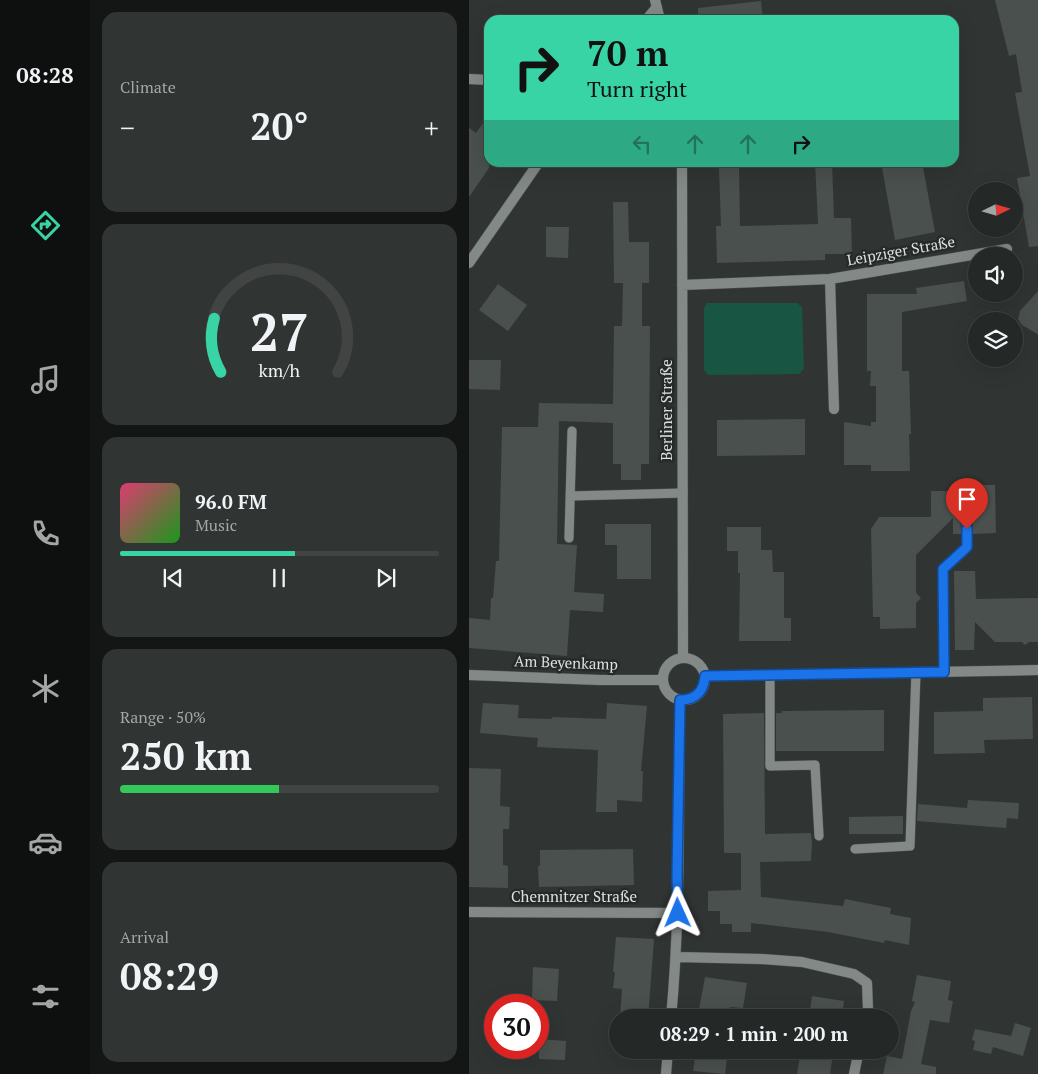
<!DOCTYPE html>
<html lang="en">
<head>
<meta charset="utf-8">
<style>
	body { margin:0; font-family:"PT Serif",serif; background:#303432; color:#f1f3f6; height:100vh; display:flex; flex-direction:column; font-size:19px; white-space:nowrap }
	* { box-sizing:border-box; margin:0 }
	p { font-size:16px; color:#a3a6a7 }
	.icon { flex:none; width:28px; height:28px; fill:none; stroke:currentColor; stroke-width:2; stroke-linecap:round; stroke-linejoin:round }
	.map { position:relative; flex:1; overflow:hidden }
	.side { display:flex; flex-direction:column; gap:12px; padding:12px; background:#141615; width:379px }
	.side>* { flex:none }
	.hud { position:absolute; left:15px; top:15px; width:475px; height:152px; border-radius:15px; box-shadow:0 5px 20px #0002,0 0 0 1px #414443; background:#39d4a5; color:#111; overflow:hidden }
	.needle { width:32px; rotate:85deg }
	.buttons { position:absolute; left:499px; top:182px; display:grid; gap:10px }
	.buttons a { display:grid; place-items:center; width:55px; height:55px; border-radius:50%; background:#242826; box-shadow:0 5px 20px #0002,0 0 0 1px #414443; font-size:25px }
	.speed { position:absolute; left:15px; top:994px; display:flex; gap:10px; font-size:25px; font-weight:700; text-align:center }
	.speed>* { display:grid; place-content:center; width:65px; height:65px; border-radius:50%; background:#242826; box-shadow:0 5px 20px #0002,0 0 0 1px #414443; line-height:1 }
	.speed .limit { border:8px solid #d22; background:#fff; color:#111 }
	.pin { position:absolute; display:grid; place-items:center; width:42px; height:42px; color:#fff; margin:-51px -21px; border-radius:50% 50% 50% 0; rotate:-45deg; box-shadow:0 0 5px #0007 }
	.pin .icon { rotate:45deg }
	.me { position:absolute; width:55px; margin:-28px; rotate:359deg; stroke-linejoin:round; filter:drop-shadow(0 0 4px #0008) }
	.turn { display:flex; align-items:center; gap:18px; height:105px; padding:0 20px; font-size:22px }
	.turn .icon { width:65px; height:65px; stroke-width:2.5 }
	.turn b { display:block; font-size:35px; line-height:42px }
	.lanes { display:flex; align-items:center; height:48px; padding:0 20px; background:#0003; justify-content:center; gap:25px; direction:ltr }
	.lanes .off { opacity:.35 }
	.big { font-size:38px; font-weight:800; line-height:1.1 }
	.side .widget { flex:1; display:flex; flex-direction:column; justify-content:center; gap:8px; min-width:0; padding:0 18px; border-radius:15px; background:#303432 }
	.side .dial { align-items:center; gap:0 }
	.dial svg { height:130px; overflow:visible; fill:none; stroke:#414443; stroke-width:7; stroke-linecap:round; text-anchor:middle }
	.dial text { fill:#f1f3f6; stroke:none }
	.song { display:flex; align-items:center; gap:15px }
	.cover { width:60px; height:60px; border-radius:8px; background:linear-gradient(135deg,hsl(340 70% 55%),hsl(120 70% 35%)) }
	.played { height:5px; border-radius:2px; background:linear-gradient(90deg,#39d4a5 55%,#414443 55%) }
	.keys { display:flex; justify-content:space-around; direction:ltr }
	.heat { display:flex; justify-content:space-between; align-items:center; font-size:28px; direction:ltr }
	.charge { height:8px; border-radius:4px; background:linear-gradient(90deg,#34c759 50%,#414443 0) }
	.trip { position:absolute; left:140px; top:1009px; width:290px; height:50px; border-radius:25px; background:#242826; box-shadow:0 5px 20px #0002,0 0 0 1px #414443; font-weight:800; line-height:50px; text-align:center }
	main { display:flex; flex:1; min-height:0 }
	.menu { display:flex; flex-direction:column; width:90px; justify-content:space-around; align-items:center; background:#0e100f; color:#a3a6a7 }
	.menu .icon { width:35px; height:35px }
	.menu .on { color:#39d4a5 }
	.menu b { font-size:22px; color:#f1f3f6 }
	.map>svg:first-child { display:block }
	.green { fill:#185542 }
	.building { fill:#4a504d }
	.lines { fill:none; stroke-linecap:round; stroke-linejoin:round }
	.service-casing { stroke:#4f5452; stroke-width:10 }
	.minor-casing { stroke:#4f5452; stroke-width:11 }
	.service { stroke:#838986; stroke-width:9 }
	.minor { stroke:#838986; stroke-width:10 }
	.route-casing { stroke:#114b97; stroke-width:12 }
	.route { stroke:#1a73e8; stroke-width:9 }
	.labels { text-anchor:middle; stroke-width:5; stroke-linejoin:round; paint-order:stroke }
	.street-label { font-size:15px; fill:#dce0de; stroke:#262b29 }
</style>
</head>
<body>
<main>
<nav class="menu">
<b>08:28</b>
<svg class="icon on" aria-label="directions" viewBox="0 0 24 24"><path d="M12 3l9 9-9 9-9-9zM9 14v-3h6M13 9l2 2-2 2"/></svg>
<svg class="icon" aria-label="music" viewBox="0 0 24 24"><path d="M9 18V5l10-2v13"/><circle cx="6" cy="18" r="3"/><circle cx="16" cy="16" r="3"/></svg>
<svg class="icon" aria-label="phone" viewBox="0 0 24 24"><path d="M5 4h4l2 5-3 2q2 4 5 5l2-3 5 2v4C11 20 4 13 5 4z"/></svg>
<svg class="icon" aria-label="climate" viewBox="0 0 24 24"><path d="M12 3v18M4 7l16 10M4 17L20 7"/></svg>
<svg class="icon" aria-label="car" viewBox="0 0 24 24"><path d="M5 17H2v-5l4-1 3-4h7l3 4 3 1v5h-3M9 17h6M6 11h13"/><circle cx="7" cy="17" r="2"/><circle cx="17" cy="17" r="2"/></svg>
<svg class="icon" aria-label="filters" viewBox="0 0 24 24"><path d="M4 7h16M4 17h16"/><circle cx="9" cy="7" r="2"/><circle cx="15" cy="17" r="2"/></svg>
</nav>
<section class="side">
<div class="widget"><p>Climate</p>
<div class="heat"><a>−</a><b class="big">20°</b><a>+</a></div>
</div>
<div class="widget dial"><svg viewBox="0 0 100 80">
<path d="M14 69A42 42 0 1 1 86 69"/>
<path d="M14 69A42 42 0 0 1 10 36" stroke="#39d4a5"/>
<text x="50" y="56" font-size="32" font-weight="700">27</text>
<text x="50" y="72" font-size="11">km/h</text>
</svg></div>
<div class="widget">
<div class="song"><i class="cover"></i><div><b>96.0 FM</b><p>Music</p></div></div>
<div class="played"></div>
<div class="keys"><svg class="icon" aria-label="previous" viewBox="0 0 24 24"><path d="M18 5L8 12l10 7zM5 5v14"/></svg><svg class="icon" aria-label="pause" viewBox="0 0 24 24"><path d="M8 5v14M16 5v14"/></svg><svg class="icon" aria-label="next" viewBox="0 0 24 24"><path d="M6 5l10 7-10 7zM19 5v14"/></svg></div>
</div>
<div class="widget"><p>Range · 50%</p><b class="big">250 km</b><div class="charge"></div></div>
<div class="widget"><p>Arrival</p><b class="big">08:29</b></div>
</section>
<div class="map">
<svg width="570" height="1074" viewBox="0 0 570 1074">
	<rect width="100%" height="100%" fill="#303533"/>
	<!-- green -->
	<path class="green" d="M238,303H328L333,307L335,369L330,374L239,375L235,370V308Z"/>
	<!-- building -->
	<path class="building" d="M526,0H570V246L560,247L548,178L561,176L546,93L553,92L547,54L540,56Z
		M292,1L294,20H229V8Z
		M20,115V168L0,197V128L7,133Z
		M346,162H363L365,218H382L383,254H356V260L248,263L247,226H252L250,168L270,167L271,226L349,224Z
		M412,162H453L466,232L426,240Z
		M144,202H159L160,242H180V283H173V326H181L180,464H172V480H152V464H144V423L90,421L88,544L108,545L105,592L135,594L134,612L101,610L98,656L0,648V618L21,620L22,598H24L27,561H30L33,427H69L70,403L144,404L145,326H153L154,283H145Z
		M77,227H100L99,258L77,257Z
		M495,281L498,301L433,312V371H440L442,434H440L441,471H402V465H375V422L402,426V422H407V386H401L402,371H398V294H448L447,288Z
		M29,284L58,305L39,331L10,310Z
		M570,290V335L553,325L549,319L551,311Z
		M0,360H32L31,390L0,389Z
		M336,419V455L248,456V420Z
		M507,485H526L527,533L504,534L503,491H507Z
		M462,491H491L492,534H484V518L447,555V593L452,598L447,603V628L411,629V617H404L402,529L410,517H462Z
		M136,524H182V579H148V545H136Z
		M258,527H292V550H303L304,572H315V618H322V641H270L271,573H269V551H258Z
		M485,571H506L507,599L570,598V642H560L556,645L553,642H526L506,622L505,650H486Z
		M563,697L564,739L515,740L516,753L465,754V712L514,711V698Z
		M14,703L50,705L49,718L83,719V717L137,719L138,703L178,706L172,771H174L173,802L148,800V812H127L129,750L68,747L69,738L11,733Z
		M415,710V751H307V713H313V711Z
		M295,713L296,834L342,833L343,843L342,861L291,862L292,897L374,906L376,899L422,908L421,914L442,918L440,945L416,940L415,943L359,932L282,923V932H263V924H251V911H239V891L272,890V853H255L254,714Z
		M0,768L32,769L31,806L41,807L40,829H34V865L39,866V888L0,887Z
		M499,800L550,803L549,819L538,818L537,828L448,821L449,804L498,808Z
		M434,816V834H380V817Z
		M164,849L165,885L70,887L69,866H71V850Z
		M147,937L185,939L179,1018H151L153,989L144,988L146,972H144Z
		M64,967L90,969L88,1001L63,1000Z
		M448,975L482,981L479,1000L484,1001L480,1023L461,1020L452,1064L467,1067V1074H414L418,1056L433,1059L442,1011L446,1002L443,1001Z
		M236,977L278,983L274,1008L261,1007L260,1014L255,1013L254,1018H234L235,1010L230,1009Z
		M343,996L375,1001L373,1018H340Z
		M546,1023L562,1028L554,1056L524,1047L522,1054L504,1050L506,1041L503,1040L506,1029L542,1036Z
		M70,1039L97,1041L96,1060L70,1059Z
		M227,1050H259L256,1074L224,1071Z
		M332,1050L347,1052L355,1050L358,1053L364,1054L361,1074H328Z"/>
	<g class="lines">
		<defs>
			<path id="service" d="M101,496L214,493
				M100,538L103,431
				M475,672V569L498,547L497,492
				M301,675V766L346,765L350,836
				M386,849L441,846L447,672"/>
			<path id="minor" d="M186,0L191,20
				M177,20L188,7
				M0,79L20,80
				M213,162L214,657
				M0,263L70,162
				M361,279L365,409
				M213,285L361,279L538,249
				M194 679a21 21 0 1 1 42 0a21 21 0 1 1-42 0Z
				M0,675L131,680H194
				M236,676L570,670
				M0,912L209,913
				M208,957L292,959L333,962L385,974L398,983L399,1010L397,1018
				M202,1018C212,912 209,806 211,700
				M197,1074L199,1050
				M385,1074L390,1050"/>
		</defs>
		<!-- service casing -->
		<use href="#service" class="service-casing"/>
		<!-- minor casing -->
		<use href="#minor" class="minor-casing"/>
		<!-- service -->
		<use href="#service" class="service"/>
		<!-- minor -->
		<use href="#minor" class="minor"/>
	</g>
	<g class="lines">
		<defs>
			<path id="route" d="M209,913L208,877L211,700C227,700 235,691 236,676L475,672L474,569L498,547V529"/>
		</defs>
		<!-- route casing -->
		<use href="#route" class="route-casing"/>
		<!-- route -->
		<use href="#route" class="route"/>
	</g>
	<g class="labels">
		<!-- street labels -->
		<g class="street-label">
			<text transform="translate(432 251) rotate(-10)" y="5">Leipziger Straße</text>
			<text transform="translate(198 410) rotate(-90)" y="5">Berliner Straße</text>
			<text transform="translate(97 663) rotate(2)" y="5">Am Beyenkamp</text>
			<text x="105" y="902">Chemnitzer Straße</text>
		</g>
	</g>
</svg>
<div class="buttons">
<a><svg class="needle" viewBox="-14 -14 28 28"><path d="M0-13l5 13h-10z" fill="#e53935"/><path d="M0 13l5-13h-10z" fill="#a3a6a7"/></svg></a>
<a><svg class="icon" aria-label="sound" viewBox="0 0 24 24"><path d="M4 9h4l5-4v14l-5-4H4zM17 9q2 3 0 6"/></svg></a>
<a><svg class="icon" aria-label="layers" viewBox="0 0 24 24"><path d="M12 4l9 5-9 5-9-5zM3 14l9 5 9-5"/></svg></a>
</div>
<div class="speed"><div class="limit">30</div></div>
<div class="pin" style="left:498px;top:529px;background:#d93025"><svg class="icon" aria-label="arrive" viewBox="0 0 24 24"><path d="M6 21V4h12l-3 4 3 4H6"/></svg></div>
<svg class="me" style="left:209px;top:913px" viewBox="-20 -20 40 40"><path d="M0-17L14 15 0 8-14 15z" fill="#1a73e8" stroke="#fff" stroke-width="4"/></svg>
<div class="trip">08:29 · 1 min · 200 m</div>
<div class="hud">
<div class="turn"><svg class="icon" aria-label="right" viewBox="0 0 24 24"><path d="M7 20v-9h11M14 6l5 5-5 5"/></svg><div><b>70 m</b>Turn right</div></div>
<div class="lanes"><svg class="icon off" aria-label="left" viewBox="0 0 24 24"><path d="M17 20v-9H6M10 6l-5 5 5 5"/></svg><svg class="icon off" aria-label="ahead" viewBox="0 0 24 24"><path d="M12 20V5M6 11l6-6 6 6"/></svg><svg class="icon off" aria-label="ahead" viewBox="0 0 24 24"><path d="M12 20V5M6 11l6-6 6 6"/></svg><svg class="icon" aria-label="right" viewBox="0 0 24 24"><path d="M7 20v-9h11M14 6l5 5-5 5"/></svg></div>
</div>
</div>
</main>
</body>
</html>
